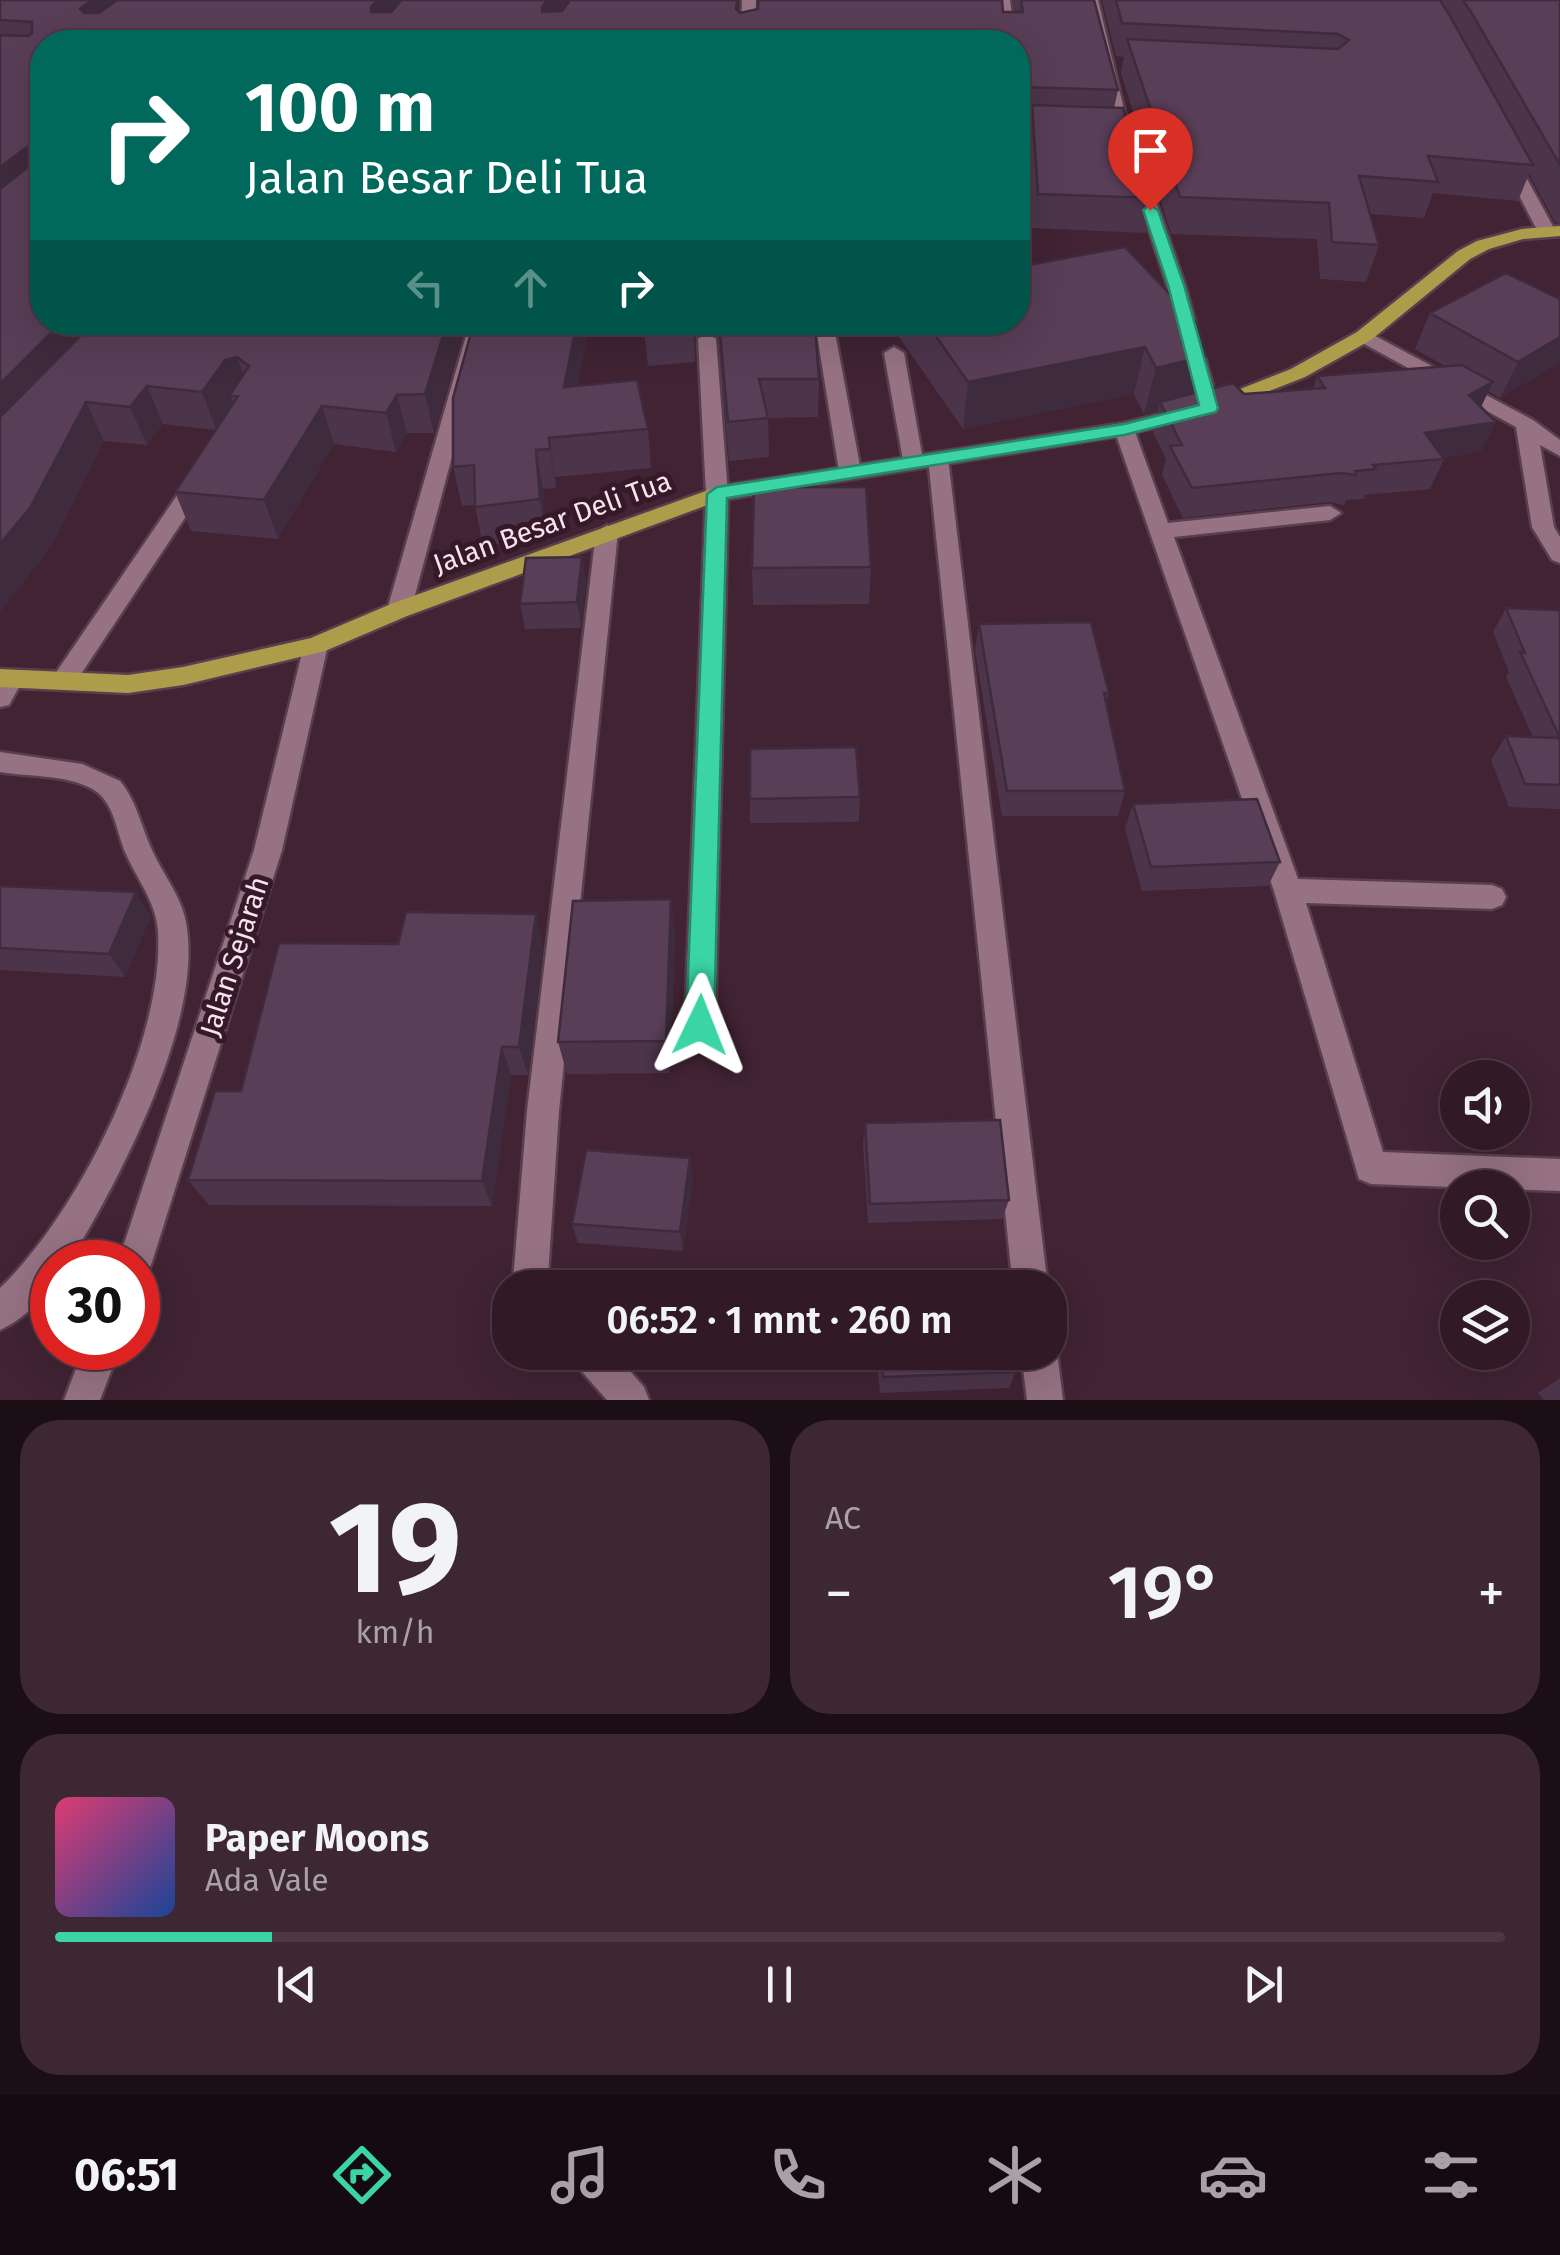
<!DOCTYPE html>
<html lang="id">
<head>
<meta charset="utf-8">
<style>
	body { margin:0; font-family:"Fira Sans",sans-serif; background:#3d2732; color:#f1f3f6; height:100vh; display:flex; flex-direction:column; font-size:38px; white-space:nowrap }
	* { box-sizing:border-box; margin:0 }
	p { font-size:32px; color:#a8a1a7 }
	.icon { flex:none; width:55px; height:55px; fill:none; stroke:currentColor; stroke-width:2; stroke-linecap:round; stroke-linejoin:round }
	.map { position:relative; height:1400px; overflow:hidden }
	.sheet { display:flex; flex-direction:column; gap:20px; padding:20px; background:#1b0e15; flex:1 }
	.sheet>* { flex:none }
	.guide { position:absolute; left:30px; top:30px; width:1000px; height:305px; border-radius:40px; box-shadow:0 10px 40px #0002,0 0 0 2px #4c3843; background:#00695c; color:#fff; overflow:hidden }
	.fabs { position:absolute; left:1440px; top:1060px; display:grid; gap:20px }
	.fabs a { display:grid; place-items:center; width:90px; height:90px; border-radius:50%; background:#311a26; box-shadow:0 10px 40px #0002,0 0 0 2px #4c3843; font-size:50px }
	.speed { position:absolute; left:30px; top:1240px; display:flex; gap:20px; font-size:50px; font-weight:700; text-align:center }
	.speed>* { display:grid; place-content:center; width:130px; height:130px; border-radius:50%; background:#311a26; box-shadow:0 10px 40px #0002,0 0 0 2px #4c3843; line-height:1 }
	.speed .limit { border:15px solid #d22; background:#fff; color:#111 }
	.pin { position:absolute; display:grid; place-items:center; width:85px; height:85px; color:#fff; margin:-102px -42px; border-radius:50% 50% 50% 0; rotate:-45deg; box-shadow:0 0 10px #0007 }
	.pin .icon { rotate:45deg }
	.me { position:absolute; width:110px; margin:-55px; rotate:2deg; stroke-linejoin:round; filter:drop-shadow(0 0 8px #0008) }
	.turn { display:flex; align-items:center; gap:35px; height:210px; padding:0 50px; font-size:45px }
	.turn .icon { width:130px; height:130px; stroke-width:2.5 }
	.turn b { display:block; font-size:70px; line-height:85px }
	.lanes { display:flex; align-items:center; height:95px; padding:0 50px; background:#0003; justify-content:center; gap:50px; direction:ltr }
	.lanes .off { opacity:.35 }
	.big { font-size:75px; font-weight:600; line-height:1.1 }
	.sheet .card { flex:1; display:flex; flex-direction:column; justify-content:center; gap:15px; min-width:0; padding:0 35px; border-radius:40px; background:#3d2732 }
	.sheet .dial { align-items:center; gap:0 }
	.dial b { font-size:130px; line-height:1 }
	.song { display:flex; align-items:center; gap:30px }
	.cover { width:120px; height:120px; border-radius:15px; background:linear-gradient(135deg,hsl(340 70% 55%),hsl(220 70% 35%)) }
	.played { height:10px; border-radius:5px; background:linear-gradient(90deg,#3ad4a5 15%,#4c3843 15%) }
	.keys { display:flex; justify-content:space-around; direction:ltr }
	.heat { display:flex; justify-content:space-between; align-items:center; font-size:55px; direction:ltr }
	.sheet .tiles { flex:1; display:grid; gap:20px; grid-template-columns:1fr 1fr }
	.card:last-child { grid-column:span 2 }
	.trip { position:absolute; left:492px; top:1270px; width:575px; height:100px; border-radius:40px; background:#311a26; box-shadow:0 10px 40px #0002,0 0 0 2px #4c3843; font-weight:600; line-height:100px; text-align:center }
	.dock { display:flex; height:160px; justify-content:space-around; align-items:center; background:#140a0f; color:#a8a1a7 }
	.dock .icon { width:70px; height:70px }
	.dock .active { color:#3ad4a5 }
	.dock b { font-size:45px; color:#f1f3f6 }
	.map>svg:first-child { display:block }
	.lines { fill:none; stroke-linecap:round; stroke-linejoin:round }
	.minor-casing { stroke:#583f4d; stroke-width:5 }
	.primary-casing { stroke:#583f4d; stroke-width:5 }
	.minor { fill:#967283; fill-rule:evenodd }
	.primary { fill:#ad9d4b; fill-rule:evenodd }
	.wall { fill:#4c354b }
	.shaded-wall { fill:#3e2b3d }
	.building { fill:#583e57; stroke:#3e2b3d; stroke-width:2.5 }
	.route { fill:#3ad4a5; stroke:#268a6b; stroke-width:2.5 }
	.labels { text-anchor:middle; stroke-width:10; stroke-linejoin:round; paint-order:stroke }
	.street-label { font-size:28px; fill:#f8e3ed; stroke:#361929 }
</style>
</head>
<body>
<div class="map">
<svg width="1560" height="1400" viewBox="0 0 1560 1400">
	<rect width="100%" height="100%" fill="#412333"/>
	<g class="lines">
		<defs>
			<path id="minor" d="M742,0H756L755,42H741Z
				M996,0H1010L1016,42H1002Z
				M1084,0H1098L1132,143L1119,140Z
				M1018,125L1062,127L1070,132L1062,137L1018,135Z
				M1507,152L1515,157L1555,230L1552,234L1537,230L1499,157Z
				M1140,173L1148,178L1185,285L1219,408L1216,412H1202L1199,408L1167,285L1132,178Z
				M470,322H488L411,610L399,618L387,610Z
				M815,322H833L861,471L850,478L839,471Z
				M1364,330L1533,420L1560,440V456L1540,445L1554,527L1560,537V563L1552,560L1532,527L1516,427L1357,340V332Z
				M707,333L716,339L728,494L715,1025L711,1035L700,1039L689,1035L685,1025L706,494L698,339Z
				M894,347L904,353L923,460L913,467L903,460L884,353Z
				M1124,423L1134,429L1168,523L1330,506L1341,513L1330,520L1174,537L1298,879L1492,885L1502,889L1506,897L1502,905L1492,909L1306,903L1383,1152L1560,1159V1191L1371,1184L1359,1179L1274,891L1114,429Z
				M938,452L948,458L1048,1288H1013L928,458Z
				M199,473L210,480L71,689H53L50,683L53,677L191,475Z
				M607,525L618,532L559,1111L548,1277L552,1288H515L513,1281L527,1111L596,532Z
				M316,636L328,645L282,850L152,1262L147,1274L138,1278V1262H118L254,850L304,645Z
				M11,671L20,674L23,680L9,705L0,707V677Z
				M0,752L82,764L120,781C137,802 141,826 152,850C162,873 179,893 185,918C207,1012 122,1174 75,1253L68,1262H52C52,1292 27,1318 0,1330V1288C78,1214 165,1040 158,931C156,902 137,879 126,854C117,834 115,806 97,792C72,774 29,777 0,772Z
				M1050,1339L1057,1352L1063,1400H1027L1021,1352H1050Z
				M84,1348H120L100,1400H64Z
				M571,1352H613L644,1387L649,1400H607L576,1365Z"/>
			<path id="primary" d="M1560,226V236L1523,239L1489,249L1470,259L1371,340L1305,377L1216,412L1124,435L721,500L407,616L325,651L183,685L128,693L0,687V669L128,675L183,667L311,638L391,604L717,487L1124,423L1202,404L1291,369L1357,332L1458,251L1477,241L1522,229Z"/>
		</defs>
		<!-- minor casing -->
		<use href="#minor" class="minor-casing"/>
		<!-- primary casing -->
		<use href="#primary" class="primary-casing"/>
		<!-- minor -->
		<use href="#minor" class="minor"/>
		<!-- primary -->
		<use href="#primary" class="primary"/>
	</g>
	<!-- wall -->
	<path class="wall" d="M0,0H738V11L740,13L1014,12L1013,0H1094L1118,90L1114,108L1154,198L1146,233L1032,228L1027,138L1029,122L1018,123V42H42V322H466L434,433H407L396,452L334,444L278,539L191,531L175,492L215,430L163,424L147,445L104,441L51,547L0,612Z
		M1102,0H1560V223L1555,222L1529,174L1518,201L1433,193L1424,218L1370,214L1379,245L1366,282L1320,279L1317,239L1171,234L1121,73L1124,57L1116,56Z
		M1560,299V363L1500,398L1488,391L1481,407L1496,422L1481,451L1443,458L1444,459L1430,489L1365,495L1364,499L1346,500L1344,505L1330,502L1183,518L1162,475L1166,459L1153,432L1158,411L1144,414L1134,394L963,429L897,334L898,322H1018L1206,356L1196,393L1244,394L1313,389L1317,376L1445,366L1415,349L1430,313Z
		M474,322H590L577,386L648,429L651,468L555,477L556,488L543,489L546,538L483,546L475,505L462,506L453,467Z
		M643,322H744V325L819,379L818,417L768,418L769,457L729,461L718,336L705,330L696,336L695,362L648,366Z
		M582,557L586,582L581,628L525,629L520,604Z
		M871,567L869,604L753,605L752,568Z
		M1506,608L1560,610V809L1509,807L1491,760L1506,736L1533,737L1506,677L1509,672L1493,632Z
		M979,624L1109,693L1106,703L1125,791L1118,816H1002L975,650Z
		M860,797L859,822L750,823V799Z
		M1133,804L1280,862L1268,886L1142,891L1125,829Z
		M0,886L151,916L125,977L0,970Z
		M675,934L670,1073L567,1074L558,1042Z
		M543,945L528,1075H511L492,1206L209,1205L188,1180L241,1091Z
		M865,1123L1009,1200L1002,1219L868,1223L863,1144Z
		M693,1178L683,1251L578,1243L572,1224Z
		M876,1352H1014L1016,1372L1009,1388L880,1393Z
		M1560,1378V1400H1544L1538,1393Z"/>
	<!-- shaded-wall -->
	<path class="shaded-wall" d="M92,0H146L92,42L80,9Z
		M378,0H417L378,39L371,7Z
		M547,0H573L546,40L542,7Z
		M1023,87L1018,123L1019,94Z
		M27,147L42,182L0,215V167Z
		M62,322H116L0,443V384Z
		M447,322H466L434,433L425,394Z
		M577,322H590L569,426L564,387Z
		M693,322H705V330L696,336L695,362Z
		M1560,337V363L1500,398L1518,362Z
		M1145,347L1134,394L963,429L968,382Z
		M1206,356L1194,402H1160L1158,411L1144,414L1156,368Z
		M237,357L251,396L230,395L234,406L217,431L202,392L225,360Z
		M1493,382L1479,411L1469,395Z
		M147,386L163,424L147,445L130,407Z
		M397,395L407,433L396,452L386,413Z
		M86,402L104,441L51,547L0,612V544Z
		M322,406L334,444L278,539L264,500Z
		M1496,422L1481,451L1424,461L1425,433Z
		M549,438L555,477L556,488L550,449Z
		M536,450L543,489L546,538L540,499Z
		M582,557L586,582L581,628L577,602Z
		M136,892L151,916L125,977L109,954Z
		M671,899L675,934L670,1073L666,1041Z
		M536,914L543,945L528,1075L519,1047Z
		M502,1047L511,1075L492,1206L482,1181Z
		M690,1158L693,1178L683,1251L680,1232Z"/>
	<!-- building -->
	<path class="building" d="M0,0H92L80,9L84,13H99L117,0H378L371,7V12H391L402,0H547L542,7V12L562,11L570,0H737L736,9L740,13L758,9V0H1002L1003,12H1023L1021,0H1094L1118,90L1023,87L1018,94V42H42V322H62L0,384V189L29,166L30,150L27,147L0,167V35L28,36L32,33V22L0,20Z
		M1116,0H1440L1450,16L1533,165L1428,156L1438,182L1359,176L1379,245L1332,242L1329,203L1180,197L1127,39L1338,49L1349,40L1338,34L1122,23Z
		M1463,0H1560V165L1471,12Z
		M1032,105L1123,108L1154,198L1038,194Z
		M1125,247L1197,323L1206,356L1156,368L1145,347L968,382L926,322H1018V267Z
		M1506,273L1560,299V337L1518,362L1430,313Z
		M94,322H447L425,394L397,395L386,413L322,406L264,500L175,492L238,396L230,395L249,366L237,357L225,360L202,392L147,386L130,407L86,402L30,508L0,544V417Z
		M474,322H577L564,387L637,380L648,429L549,438L550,449L536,450L540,499L475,507L474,465L453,467V398Z
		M644,322H693V324L645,328Z
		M719,322H737V325H815L819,379H759L768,418L728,422Z
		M1462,365L1493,382L1469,395L1496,422L1425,433L1444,459L1373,465L1376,469L1355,471L1356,475L1341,473L1192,488L1170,446L1182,445L1160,402L1233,383L1244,394L1325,388L1317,376Z
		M754,487H866L871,567L752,568Z
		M582,557L577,602L520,604L526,558Z
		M1506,608L1560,610V785L1525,784L1506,736L1560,738L1520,652L1525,653Z
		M1091,622L1109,693H1104L1125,791H1007L979,624Z
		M856,747L860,797L750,799V749Z
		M1257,799L1280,862L1151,867L1133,804Z
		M0,886L136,892L109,954L0,948Z
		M671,899L666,1041L558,1042L573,901Z
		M406,912L536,914L519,1047H502L482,1181L188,1180L215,1091H241L279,943L398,944Z
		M1000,1120L1009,1200L870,1204L865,1123Z
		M586,1150L690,1158L680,1232L572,1224Z
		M1004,1278L1005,1288H876L875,1282Z
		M881,1352H1014L1016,1372L883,1377Z"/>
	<!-- route -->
	<path class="route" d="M1150,205L1158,210L1184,285L1218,408L1216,412L1124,435L727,498L714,1025L710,1034L700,1038L690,1034L686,1025L707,494L717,487L1124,424L1199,405L1168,285L1143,210Z"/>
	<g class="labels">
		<!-- street labels -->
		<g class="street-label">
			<text transform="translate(552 522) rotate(-20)" y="10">Jalan Besar Deli Tua</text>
			<text transform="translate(234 956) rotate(-72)" y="10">Jalan Sejarah</text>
		</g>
	</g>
</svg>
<div class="fabs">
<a><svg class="icon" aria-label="sound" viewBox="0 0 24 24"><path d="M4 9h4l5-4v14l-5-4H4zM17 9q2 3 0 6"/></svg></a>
<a><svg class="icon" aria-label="search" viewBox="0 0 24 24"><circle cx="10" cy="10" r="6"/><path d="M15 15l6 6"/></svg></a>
<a><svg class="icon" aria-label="layers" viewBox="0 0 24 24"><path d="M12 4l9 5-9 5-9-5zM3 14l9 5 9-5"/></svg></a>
</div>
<div class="speed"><div class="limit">30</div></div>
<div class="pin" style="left:1150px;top:210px;background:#d93025"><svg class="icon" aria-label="arrive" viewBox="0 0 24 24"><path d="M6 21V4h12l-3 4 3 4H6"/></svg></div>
<svg class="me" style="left:700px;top:1025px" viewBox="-20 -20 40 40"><path d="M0-17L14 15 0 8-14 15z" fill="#3ad4a5" stroke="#fff" stroke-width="4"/></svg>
<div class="trip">06:52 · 1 mnt · 260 m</div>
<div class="guide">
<div class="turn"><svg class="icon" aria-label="right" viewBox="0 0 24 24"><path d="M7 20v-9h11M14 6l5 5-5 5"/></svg><div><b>100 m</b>Jalan Besar Deli Tua</div></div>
<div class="lanes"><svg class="icon off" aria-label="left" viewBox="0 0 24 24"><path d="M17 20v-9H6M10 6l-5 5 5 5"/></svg><svg class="icon off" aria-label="ahead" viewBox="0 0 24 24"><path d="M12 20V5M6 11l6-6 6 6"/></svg><svg class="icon" aria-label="right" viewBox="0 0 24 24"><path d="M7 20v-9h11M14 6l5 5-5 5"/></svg></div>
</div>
</div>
<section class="sheet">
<div class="tiles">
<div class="card dial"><b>19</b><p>km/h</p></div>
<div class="card"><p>AC</p>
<div class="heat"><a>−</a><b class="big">19°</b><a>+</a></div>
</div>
<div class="card">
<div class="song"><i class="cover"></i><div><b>Paper Moons</b><p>Ada Vale</p></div></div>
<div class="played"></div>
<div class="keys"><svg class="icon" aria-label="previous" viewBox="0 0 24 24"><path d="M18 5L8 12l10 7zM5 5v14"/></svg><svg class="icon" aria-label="pause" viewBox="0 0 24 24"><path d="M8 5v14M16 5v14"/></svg><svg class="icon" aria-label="next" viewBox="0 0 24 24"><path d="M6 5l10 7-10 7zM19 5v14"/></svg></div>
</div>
</div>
</section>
<nav class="dock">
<b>06:51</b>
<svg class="icon active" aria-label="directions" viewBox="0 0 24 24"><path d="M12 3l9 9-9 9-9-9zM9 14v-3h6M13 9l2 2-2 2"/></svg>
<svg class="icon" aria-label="music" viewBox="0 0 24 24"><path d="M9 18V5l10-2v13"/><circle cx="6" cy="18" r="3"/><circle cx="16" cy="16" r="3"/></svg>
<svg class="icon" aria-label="phone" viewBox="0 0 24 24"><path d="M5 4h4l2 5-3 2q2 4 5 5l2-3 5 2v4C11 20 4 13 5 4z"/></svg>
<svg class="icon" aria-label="climate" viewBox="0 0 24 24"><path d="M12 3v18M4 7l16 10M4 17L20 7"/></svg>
<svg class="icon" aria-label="car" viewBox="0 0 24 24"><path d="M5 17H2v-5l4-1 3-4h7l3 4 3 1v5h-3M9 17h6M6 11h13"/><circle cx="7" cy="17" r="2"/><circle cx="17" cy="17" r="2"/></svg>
<svg class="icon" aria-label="filters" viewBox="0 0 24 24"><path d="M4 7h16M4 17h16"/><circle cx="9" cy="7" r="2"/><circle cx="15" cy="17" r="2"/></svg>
</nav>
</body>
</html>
